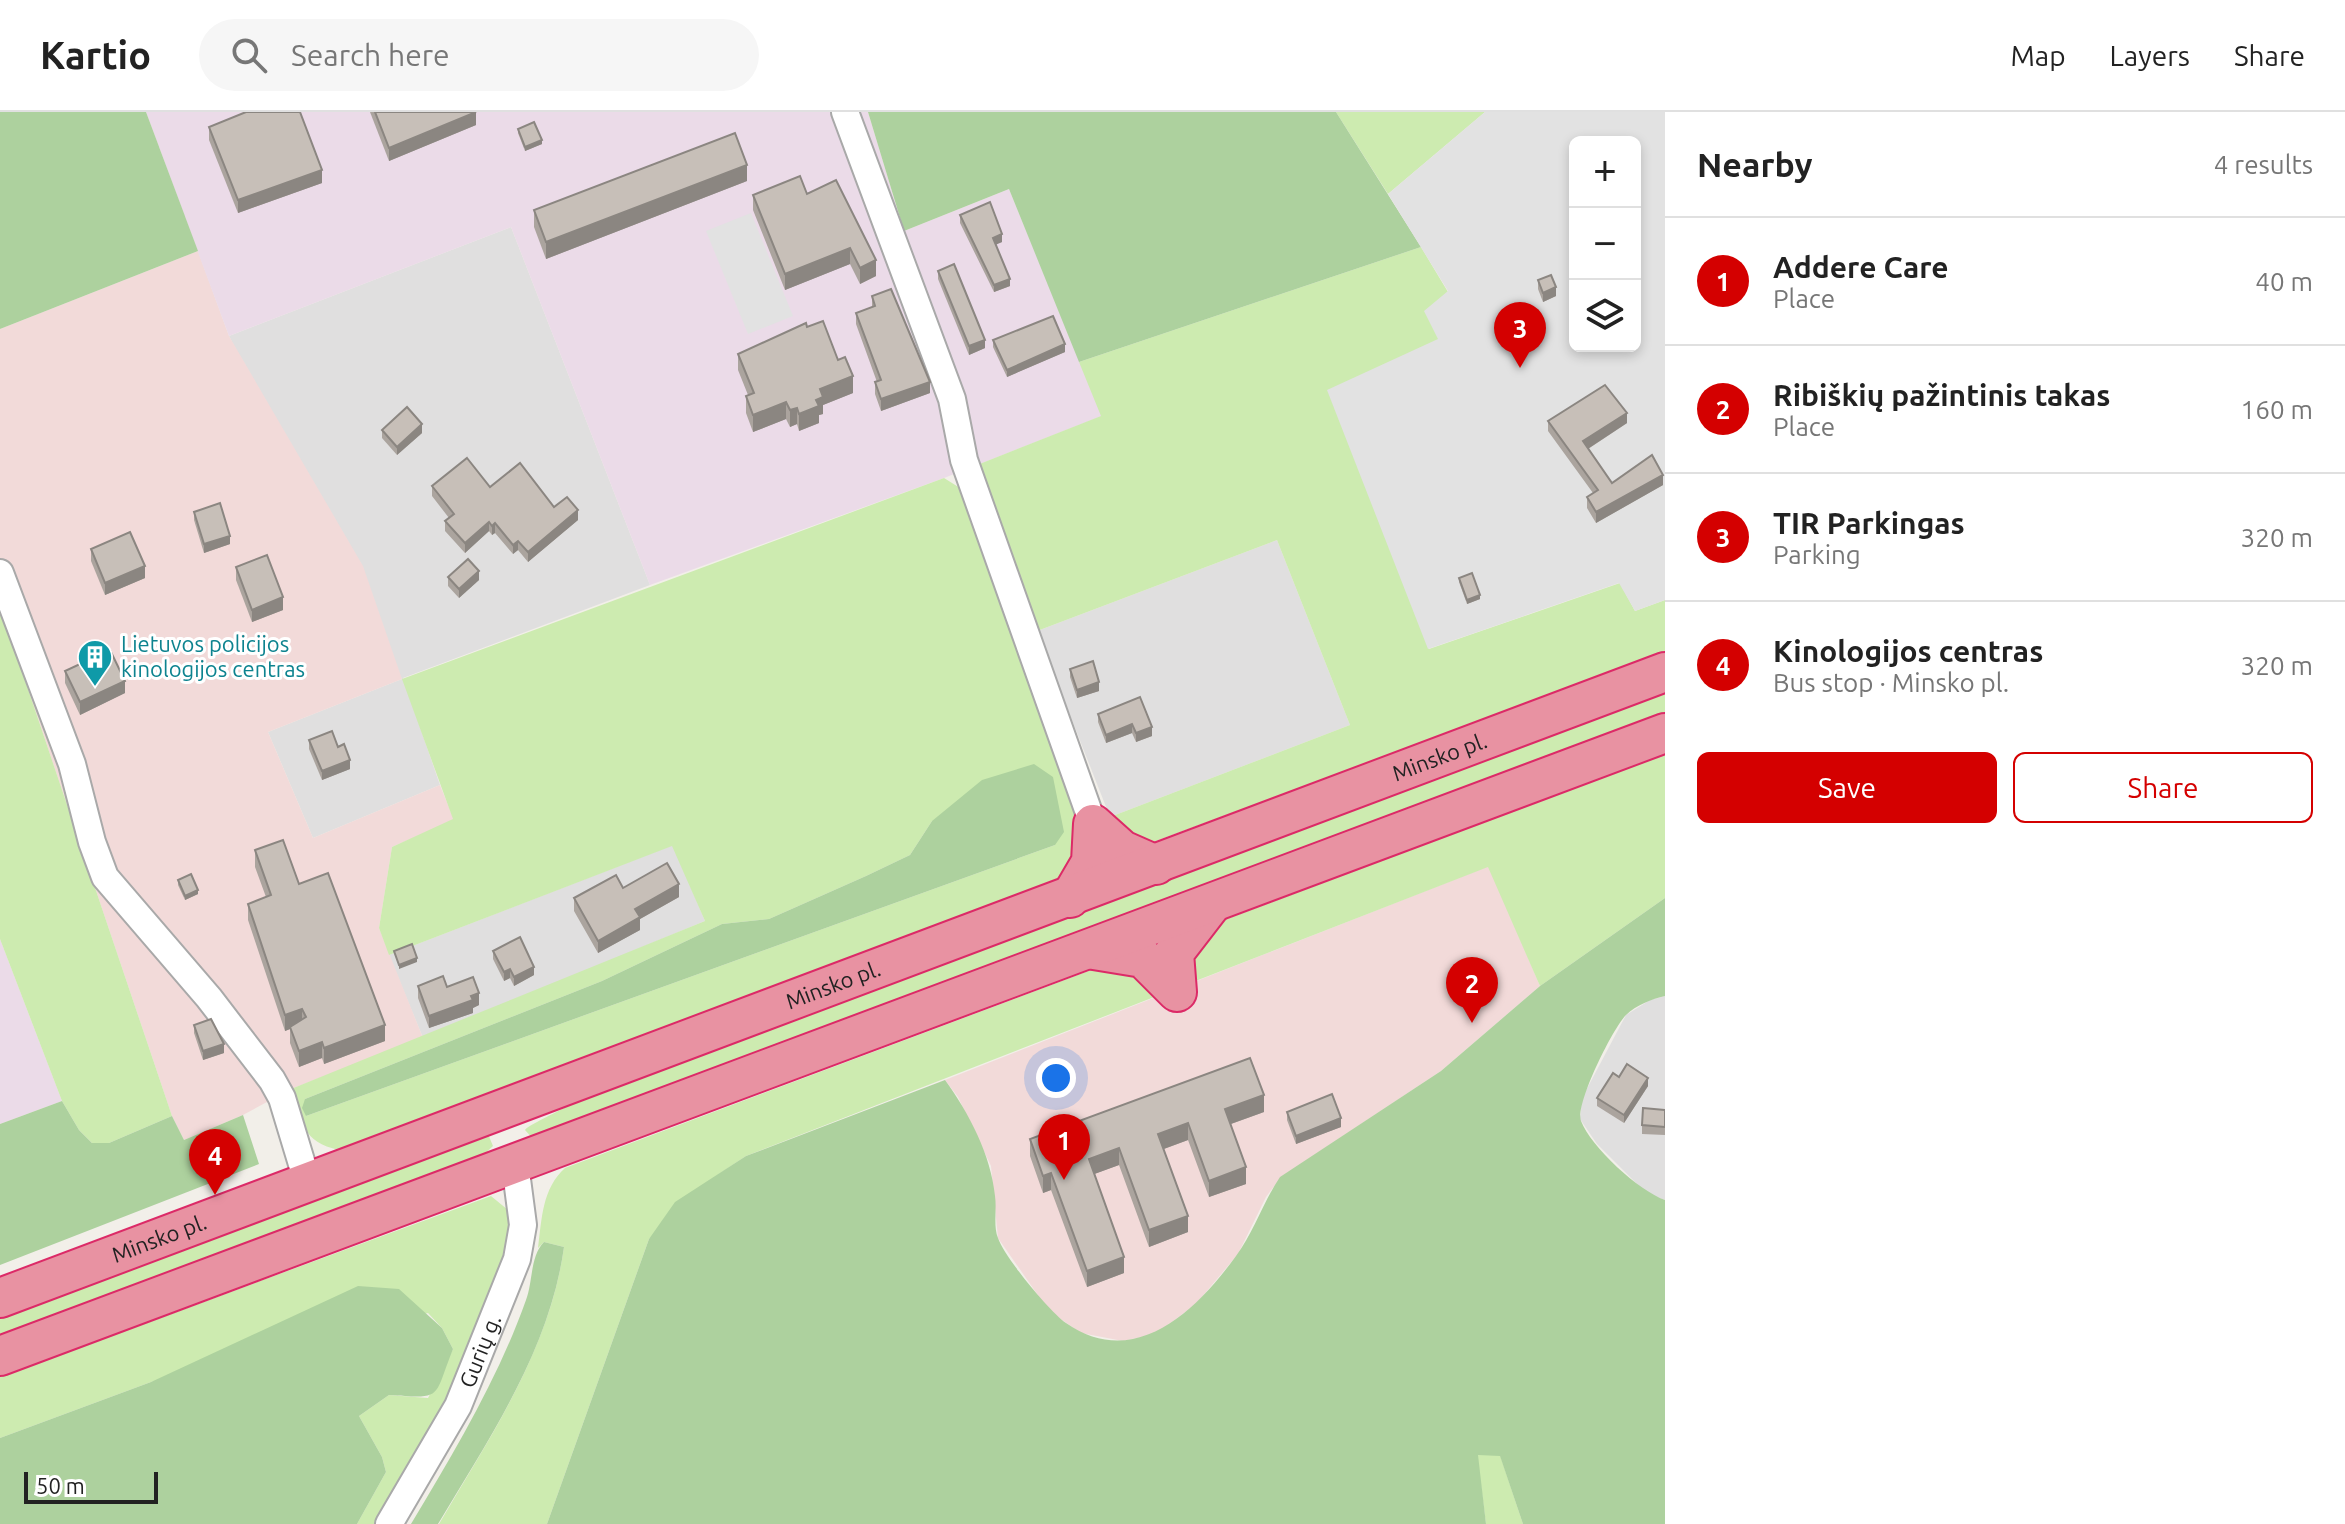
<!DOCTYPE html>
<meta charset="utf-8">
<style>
body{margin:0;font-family:Ubuntu,sans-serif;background:#f6f6f6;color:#222}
.controls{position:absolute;right:24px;top:24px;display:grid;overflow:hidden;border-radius:12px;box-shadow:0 4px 12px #0003}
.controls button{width:72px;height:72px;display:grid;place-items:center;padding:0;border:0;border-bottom:2px solid #e0e0e0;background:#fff;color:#222;font:40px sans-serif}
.scale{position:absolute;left:24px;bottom:20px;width:134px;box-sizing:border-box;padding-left:8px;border:4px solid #222;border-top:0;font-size:22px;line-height:28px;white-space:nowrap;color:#222;-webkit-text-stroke:6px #fff;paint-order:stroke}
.you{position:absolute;left:1056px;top:966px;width:28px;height:28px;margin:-20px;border:6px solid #fff;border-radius:50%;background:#1a73e8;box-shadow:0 0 0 12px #1a73e833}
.badge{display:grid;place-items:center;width:52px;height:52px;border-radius:50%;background:#d40000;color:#fff;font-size:26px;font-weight:700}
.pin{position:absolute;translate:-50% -66px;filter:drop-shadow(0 2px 4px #0008)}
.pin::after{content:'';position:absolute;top:42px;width:28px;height:24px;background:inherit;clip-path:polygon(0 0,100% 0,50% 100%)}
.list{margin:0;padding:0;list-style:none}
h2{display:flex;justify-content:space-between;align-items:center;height:104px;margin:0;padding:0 32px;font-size:34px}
h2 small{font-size:26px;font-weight:400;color:#767676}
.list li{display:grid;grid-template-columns:52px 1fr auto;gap:24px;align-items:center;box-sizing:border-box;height:128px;padding:0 32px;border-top:2px solid #e0e0e0}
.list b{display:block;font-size:30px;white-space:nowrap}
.list p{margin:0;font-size:26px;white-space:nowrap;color:#767676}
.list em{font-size:26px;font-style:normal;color:#767676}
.actions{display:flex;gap:16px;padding:24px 32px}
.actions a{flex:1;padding:18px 0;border:2px solid #d40000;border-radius:12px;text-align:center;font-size:28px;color:#d40000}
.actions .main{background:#d40000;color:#fff}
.icon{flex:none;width:44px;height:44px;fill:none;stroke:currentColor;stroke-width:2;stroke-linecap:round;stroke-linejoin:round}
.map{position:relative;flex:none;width:1665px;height:1412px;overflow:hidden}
header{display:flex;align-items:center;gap:48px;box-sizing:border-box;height:112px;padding:0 40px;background:#fff;border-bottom:2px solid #e0e0e0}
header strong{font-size:38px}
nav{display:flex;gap:44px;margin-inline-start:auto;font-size:28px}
.search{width:560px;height:72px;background:#f6f6f6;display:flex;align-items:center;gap:20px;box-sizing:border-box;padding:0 28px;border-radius:44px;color:#767676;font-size:30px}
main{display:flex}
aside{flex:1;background:#fff}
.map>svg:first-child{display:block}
.residential{fill:#e0dfdf}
.commercial{fill:#f2dad9}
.industrial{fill:#ebdbe8}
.grass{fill:#cdebb0;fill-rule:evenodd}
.forest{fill:#add19e}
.parking{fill:#e2e2e2;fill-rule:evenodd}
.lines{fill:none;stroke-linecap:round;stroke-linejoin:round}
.minor-casing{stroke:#a9a9a9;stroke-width:30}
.highway-casing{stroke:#dc2a67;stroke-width:42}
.minor{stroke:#fff;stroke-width:26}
.highway{stroke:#e892a2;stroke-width:38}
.wall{fill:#aba49e}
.shaded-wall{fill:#8b8681}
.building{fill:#c7bfb8;stroke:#8b8681;stroke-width:2}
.labels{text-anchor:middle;stroke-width:6;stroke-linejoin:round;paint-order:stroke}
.culture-label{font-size:22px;fill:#0d838f;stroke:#fff;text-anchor:start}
.street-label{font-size:22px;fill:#222;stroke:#fff}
</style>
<header>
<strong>Kartio</strong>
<div class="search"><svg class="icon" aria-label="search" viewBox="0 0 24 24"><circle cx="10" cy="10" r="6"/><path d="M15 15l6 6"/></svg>Search here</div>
<nav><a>Map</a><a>Layers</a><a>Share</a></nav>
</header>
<main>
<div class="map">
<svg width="1665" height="1412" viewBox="0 0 1665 1412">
<rect width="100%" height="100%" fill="#f2efe9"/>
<!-- residential -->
<g class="residential">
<polygon points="511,115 650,473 403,566 440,673 313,726 268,620 402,567 229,224"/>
<polygon points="1277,428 1350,613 1110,705 1037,519"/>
<polygon points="673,733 705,809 423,926 389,843"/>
<polygon points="1665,884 1665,1088 1647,1082 1597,1032 1580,1007 1582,986 1626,903 1650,888"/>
</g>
<!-- commercial -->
<g class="commercial">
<polygon points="198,139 229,224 363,454 402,567 268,620 313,726 440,673 454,708 392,735 379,816 423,926 291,977 243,1003 184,1028 172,1004 0,494 0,217"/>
<polygon points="1489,754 1540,874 1441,959 1281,1065 1266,1085 1238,1142 1196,1192 1156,1222 1123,1229 1081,1221 1049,1199 998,1126 991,1054 958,985 945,968"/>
</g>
<!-- industrial -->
<g class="industrial">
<polygon points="146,0 868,0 904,119 1009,77 1102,304 944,366 650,473 511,115 229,224"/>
<polygon points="0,827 62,989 0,1012"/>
</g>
<!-- grass -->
<g class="grass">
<polygon points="1336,0 1485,0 1388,82"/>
<polygon points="1421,135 1448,180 1438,227 1429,537 1620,471 1635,499 1665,488 1665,542 1142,734 1110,705 1350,613 1277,428 1037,519 977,353 1101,304 1079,250"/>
<path d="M944,366L960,376L1089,725L1069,762L628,932L339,1038C302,1030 302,1010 291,977L705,809L672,734L389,843L379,816L392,735L453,707L402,567ZM932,709L1055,733L306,1004L305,987L602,869L722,812L769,807L866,764L910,743Z"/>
<polygon points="0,494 172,1004 109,1031 92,1031 79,1018 62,989 0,827"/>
<path d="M1665,573V608L535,1029L525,1018C530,1010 636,963 655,954Z"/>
<path d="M1665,642V786L1540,874L1488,755L746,1044L719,1062L649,1127L547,1412H439C490,1325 550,1237 564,1135L544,1130L538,1136C542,1106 542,1077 565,1056Z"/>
<polygon points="488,1022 493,1034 481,1045 0,1232 0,1199"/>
<polygon points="491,1084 508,1098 509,1131 466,1245 435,1314 375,1412 357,1412 386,1360 382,1345 359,1304 389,1283 428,1286 453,1237 442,1216 428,1201 151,1270 0,1326 0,1265"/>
<polygon points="1477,1343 1500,1343 1523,1412 1486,1412"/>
</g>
<!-- forest -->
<g class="forest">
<polygon points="0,0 146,0 198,139 0,217"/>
<polygon points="868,0 1336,0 1421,135 1079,250 1009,77 904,119"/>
<polygon points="1034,652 1053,665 1064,720 1055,733 306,1004 302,996 305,987 602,869 722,812 769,807 866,764 910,743 932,709 982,668"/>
<path d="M1665,786V884C1652,887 1636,893 1626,903C1613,916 1575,992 1581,1009C1591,1035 1639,1079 1665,1088V1412H1523L1500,1344L1478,1343L1486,1412H547L649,1127L675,1090L746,1044L945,968C969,1001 991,1043 995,1084C997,1097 993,1114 998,1126C1005,1146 1049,1199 1066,1211C1135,1259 1196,1199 1236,1144C1254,1120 1263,1090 1280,1065L1441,959L1540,874Z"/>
<polygon points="62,989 79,1018 92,1031 109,1031 172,1004 184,1028 243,1003 259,1052 0,1153 0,1012"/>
<path d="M544,1130L564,1135C550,1237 490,1325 438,1412H411C454,1340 498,1267 526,1188C533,1170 530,1144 544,1130Z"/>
<path d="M358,1174L399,1177L442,1216L453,1237C433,1287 444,1287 389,1283L359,1304L382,1345L386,1360L357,1412H0V1326L151,1270Z"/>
</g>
<!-- parking -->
<g class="parking">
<path d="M1485,0H1665V488L1635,499L1619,471L1428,537L1327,278L1438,227L1424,199L1448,179L1388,82ZM1575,30H1635V234H1575Z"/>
<polygon points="751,101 793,204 748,222 706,119"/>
</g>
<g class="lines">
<!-- minor casing -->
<g class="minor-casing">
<g id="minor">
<polyline points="845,0 952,287 964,348 1093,712"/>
<polyline points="0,461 72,652 92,730 105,765 209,886 272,968 282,986 308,1072"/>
<path id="s1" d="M389,1412L458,1294L517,1147L523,1113L515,1052"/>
</g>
</g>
<!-- highway casing -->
<g class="highway-casing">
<g id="highway">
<polyline points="1070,786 1091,750 1093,712 1122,738 1156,753"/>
<polyline points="1094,838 1143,846 1177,880 1174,841 1211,793"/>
<path id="s2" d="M0,1186L1665,560"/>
<polyline points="0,1244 1665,621"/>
</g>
</g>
<!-- minor -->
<use href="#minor" class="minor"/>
<!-- highway -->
<use href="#highway" class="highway"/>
</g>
<!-- wall -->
<g class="wall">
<polygon points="370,0 476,0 476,13 389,49"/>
<polygon points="209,15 322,71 238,101 209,28"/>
<polygon points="518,17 542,32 525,39 518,21"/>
<polygon points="747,69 546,147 534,115 534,98"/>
<polygon points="807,82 876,164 860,172 850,152 785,178 753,98 753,83"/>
<polygon points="960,103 1002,130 995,132 1010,174 994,180 960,111"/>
<polygon points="938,159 985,236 969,243 938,167"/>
<polygon points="1538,168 1556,184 1543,190 1538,177"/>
<polygon points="872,184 930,281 881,299 875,282 875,270 877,270 856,212 856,201 872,195"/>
<polygon points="807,215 838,248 853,281 823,293 823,302 819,303 819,311 799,319 797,312 790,315 786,307 753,320 746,301 746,284 748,283 738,258 738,242"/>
<polygon points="993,228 1065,240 1007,265 993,235"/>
<polygon points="1548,309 1627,311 1588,337 1612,371 1663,373 1596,411 1587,396 1587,385 1593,381 1548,319"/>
<polygon points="382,318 422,321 397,343 382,326"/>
<polygon points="432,374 490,375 554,395 578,408 528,450 518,438 513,442 495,421 492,423 489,419 465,441 445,419 445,409 449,406 432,384"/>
<polygon points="194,400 230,432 204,441 194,408"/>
<polygon points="91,437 145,466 105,483 91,449"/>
<polygon points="236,455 283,498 252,510 236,468"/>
<polygon points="448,465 479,468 459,486 448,474"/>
<polygon points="1459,466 1480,487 1467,492 1459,470"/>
<polygon points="1070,557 1099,579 1077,586 1070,565"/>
<polygon points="65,559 125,581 80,603 65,571"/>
<polygon points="1140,585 1152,624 1136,630 1132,621 1106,631 1098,610 1098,602"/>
<polygon points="309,628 338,635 350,657 322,668 309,637"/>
<polygon points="255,738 299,772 385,929 324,952 322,946 299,955 290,931 290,917 285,919 248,808 248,792 266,785 255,755"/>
<polygon points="178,768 198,782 185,788 178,773"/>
<polygon points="623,776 679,785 640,807 640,818 598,841 574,799 574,786"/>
<polygon points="493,839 534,863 514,874 510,866 504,869 493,847"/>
<polygon points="418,874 447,875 479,893 473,896 473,901 429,916 418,886"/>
<polygon points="194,913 224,941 203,948 194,921"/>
<polygon points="1619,965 1648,974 1624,1011 1597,994 1597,986"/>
<polygon points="1665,998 1665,1023 1642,1022 1642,1013"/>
<polygon points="1264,1000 1231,1012 1246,1072 1209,1085 1188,1028 1164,1037 1188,1120 1149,1135 1119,1053 1094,1062 1124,1161 1087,1175 1051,1078 1043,1081 1030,1044 1030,1027"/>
<polygon points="1287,1000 1341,1015 1296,1032 1287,1008"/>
</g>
<!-- shaded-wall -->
<g class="shaded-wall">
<polygon points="476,0 476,13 389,49 389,36"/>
<polygon points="542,28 542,32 525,39 525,35"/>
<polygon points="747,53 747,69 546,147 546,130"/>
<polygon points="322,58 322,71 238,101 238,88"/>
<polygon points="1002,122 1002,130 993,134 993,126"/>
<polygon points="850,136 850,152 785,178 785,162"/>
<polygon points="876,148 876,164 860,172 860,156"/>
<polygon points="1010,167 1010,174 994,180 994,173"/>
<polygon points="1556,175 1556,184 1543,190 1543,181"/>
<polygon points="985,228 985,236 969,243 969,234"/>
<polygon points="1065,232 1065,240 1007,265 1007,258"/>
<polygon points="853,264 853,281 823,293 823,302 819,303 819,311 799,319 799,302 816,288 820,277"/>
<polygon points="930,270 930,281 881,299 881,287"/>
<polygon points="786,290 786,307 753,320 753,303"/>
<polygon points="797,296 797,312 790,315 790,298"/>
<polygon points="1627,301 1627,311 1583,340 1583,329"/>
<polygon points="422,312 422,321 397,343 397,335"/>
<polygon points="1663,363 1663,373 1596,411 1596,400"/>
<polygon points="578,398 578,408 528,450 528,440"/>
<polygon points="489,410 489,419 465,441 465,431"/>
<polygon points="495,411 495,421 492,423 492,414"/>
<polygon points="230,424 230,432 204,441 204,432"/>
<polygon points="518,429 518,438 513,442 513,433"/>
<polygon points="145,454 145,466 105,483 105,471"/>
<polygon points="479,459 479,468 459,486 459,477"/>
<polygon points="1480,483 1480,487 1467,492 1467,488"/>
<polygon points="283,485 283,498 252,510 252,498"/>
<polygon points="125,569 125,581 80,603 80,590"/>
<polygon points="1099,570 1099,579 1077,586 1077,578"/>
<polygon points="1132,612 1132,621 1106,631 1106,623"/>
<polygon points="1152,615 1152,624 1136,630 1136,621"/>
<polygon points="350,648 350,657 322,668 322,659"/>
<polygon points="679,772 679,785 640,807 640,818 598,841 598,829 635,797"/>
<polygon points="198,778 198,782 185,788 185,784"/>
<polygon points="417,846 417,850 399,857 399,853"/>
<polygon points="534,855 534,863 514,874 514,865"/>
<polygon points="510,857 510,866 504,869 504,860"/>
<polygon points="479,881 479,893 473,896 473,901 429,916 429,904"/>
<polygon points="302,897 302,913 290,915 290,917 285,919 285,903"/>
<polygon points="385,913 385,929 324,952 324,936"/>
<polygon points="322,930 322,946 299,955 299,939"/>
<polygon points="224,932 224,941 203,948 203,939"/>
<polygon points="1648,966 1648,974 1624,1011 1624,1003"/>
<polygon points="1264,983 1264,1000 1225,1014 1225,997"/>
<polygon points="1341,1006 1341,1015 1296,1032 1296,1024"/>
<polygon points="1188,1011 1188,1028 1158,1039 1158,1022"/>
<polygon points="1119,1036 1119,1053 1089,1064 1089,1047"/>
<polygon points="1246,1055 1246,1072 1209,1085 1209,1069"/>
<polygon points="1051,1061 1051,1078 1043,1081 1043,1064"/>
<polygon points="1188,1104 1188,1120 1149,1135 1149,1118"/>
<polygon points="1124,1145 1124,1161 1087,1175 1087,1159"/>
</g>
<!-- building -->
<g class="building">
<polygon points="246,0 300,0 322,58 238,88 209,15"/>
<polygon points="375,0 476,0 389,36"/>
<polygon points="534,10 542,28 525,35 518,17"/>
<polygon points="735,21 747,53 546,130 534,98"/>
<polygon points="800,64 807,82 836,68 876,148 860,156 850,136 785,162 753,83"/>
<polygon points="990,90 1002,122 993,126 1010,167 994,173 960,103"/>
<polygon points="954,152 985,228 969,234 938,159"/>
<polygon points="1551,163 1556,175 1543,181 1538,168"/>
<polygon points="891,177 930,270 881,287 875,270 881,268 856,201 875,194 872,184"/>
<polygon points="1053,204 1065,232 1007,258 993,228"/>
<polygon points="823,209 838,248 845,245 853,264 820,277 823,285 816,288 819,294 799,302 797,296 790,298 786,290 753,303 746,284 754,281 738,242 806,211 807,215"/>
<polygon points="1605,273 1627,301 1583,329 1612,371 1652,343 1663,363 1596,400 1587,385 1598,378 1548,309"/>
<polygon points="407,295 422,312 397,335 382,318"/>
<polygon points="467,346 490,375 520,351 554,395 567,385 578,398 528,440 518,429 513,433 495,411 492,414 489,410 465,431 445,409 454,402 432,374"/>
<polygon points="220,391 230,424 204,432 194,400"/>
<polygon points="130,420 145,454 105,471 91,437"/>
<polygon points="267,443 283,485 252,498 236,455"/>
<polygon points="468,447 479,459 459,477 448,465"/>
<polygon points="1472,461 1480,483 1467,488 1459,466"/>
<polygon points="110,538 125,569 80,590 65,559"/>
<polygon points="1093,549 1099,570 1077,578 1070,557"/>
<polygon points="1140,585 1152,615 1136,621 1132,612 1106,623 1098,602"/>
<polygon points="332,619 338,635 344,632 350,648 322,659 309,628"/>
<polygon points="283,728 299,772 328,761 385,913 324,936 322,930 299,939 290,915 306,905 302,897 285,903 248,792 271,783 255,738"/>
<polygon points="667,751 679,772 635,797 640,805 598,829 574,786 616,763 623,776"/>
<polygon points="191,762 198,778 185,784 178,768"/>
<polygon points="520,825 534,855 514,865 510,857 504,860 493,839"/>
<polygon points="412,832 417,846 399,853 394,839"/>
<polygon points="443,864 447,875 473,865 479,881 471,884 473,888 429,904 418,874"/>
<polygon points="211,907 224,932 203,939 194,913"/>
<polygon points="1250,946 1264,983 1225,997 1246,1055 1209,1069 1188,1011 1158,1022 1188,1104 1149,1118 1119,1036 1089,1047 1124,1145 1087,1159 1051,1061 1043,1064 1030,1027"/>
<polygon points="1627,952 1648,966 1624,1003 1597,986 1613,961 1619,965"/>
<polygon points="1332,982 1341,1006 1296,1024 1287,1000"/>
<polygon points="1643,996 1665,998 1665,1015 1642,1013"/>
</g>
<!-- icons -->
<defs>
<g id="building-pin" transform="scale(1.8)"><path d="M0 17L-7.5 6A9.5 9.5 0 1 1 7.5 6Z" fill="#0f9aa8" stroke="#fff"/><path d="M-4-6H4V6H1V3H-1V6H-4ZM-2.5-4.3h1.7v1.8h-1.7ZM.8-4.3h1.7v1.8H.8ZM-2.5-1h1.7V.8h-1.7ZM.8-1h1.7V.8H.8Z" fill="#fff"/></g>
</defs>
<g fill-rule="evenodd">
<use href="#building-pin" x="95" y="545"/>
</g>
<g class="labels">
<!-- culture labels -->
<g class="culture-label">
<text x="121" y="540">Lietuvos policijos<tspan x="121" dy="25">kinologijos centras</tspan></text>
</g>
<!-- street labels -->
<g class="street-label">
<text dy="8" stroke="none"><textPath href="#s2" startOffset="1538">Minsko pl.</textPath></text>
<text dy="8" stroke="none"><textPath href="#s2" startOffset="890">Minsko pl.</textPath></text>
<text dy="8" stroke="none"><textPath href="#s2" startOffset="170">Minsko pl.</textPath></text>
<text dy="8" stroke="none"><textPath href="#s1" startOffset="196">Gurių g.</textPath></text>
</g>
</g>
</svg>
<div class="controls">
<button>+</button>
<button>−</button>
<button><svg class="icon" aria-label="layers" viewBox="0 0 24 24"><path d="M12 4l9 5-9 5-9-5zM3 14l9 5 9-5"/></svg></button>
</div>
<div class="scale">50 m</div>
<div class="you"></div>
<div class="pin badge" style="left:1064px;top:1068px">1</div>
<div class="pin badge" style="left:1472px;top:911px">2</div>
<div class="pin badge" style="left:1520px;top:256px">3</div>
<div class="pin badge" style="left:215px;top:1083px">4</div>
</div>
<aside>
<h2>Nearby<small>4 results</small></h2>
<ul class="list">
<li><span class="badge">1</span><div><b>Addere Care</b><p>Place</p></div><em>40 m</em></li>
<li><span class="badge">2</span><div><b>Ribiškių pažintinis takas</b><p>Place</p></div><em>160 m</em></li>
<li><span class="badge">3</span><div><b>TIR Parkingas</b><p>Parking</p></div><em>320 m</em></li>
<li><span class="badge">4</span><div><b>Kinologijos centras</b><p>Bus stop · Minsko pl.</p></div><em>320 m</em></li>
</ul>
<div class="actions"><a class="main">Save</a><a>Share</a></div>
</aside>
</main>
